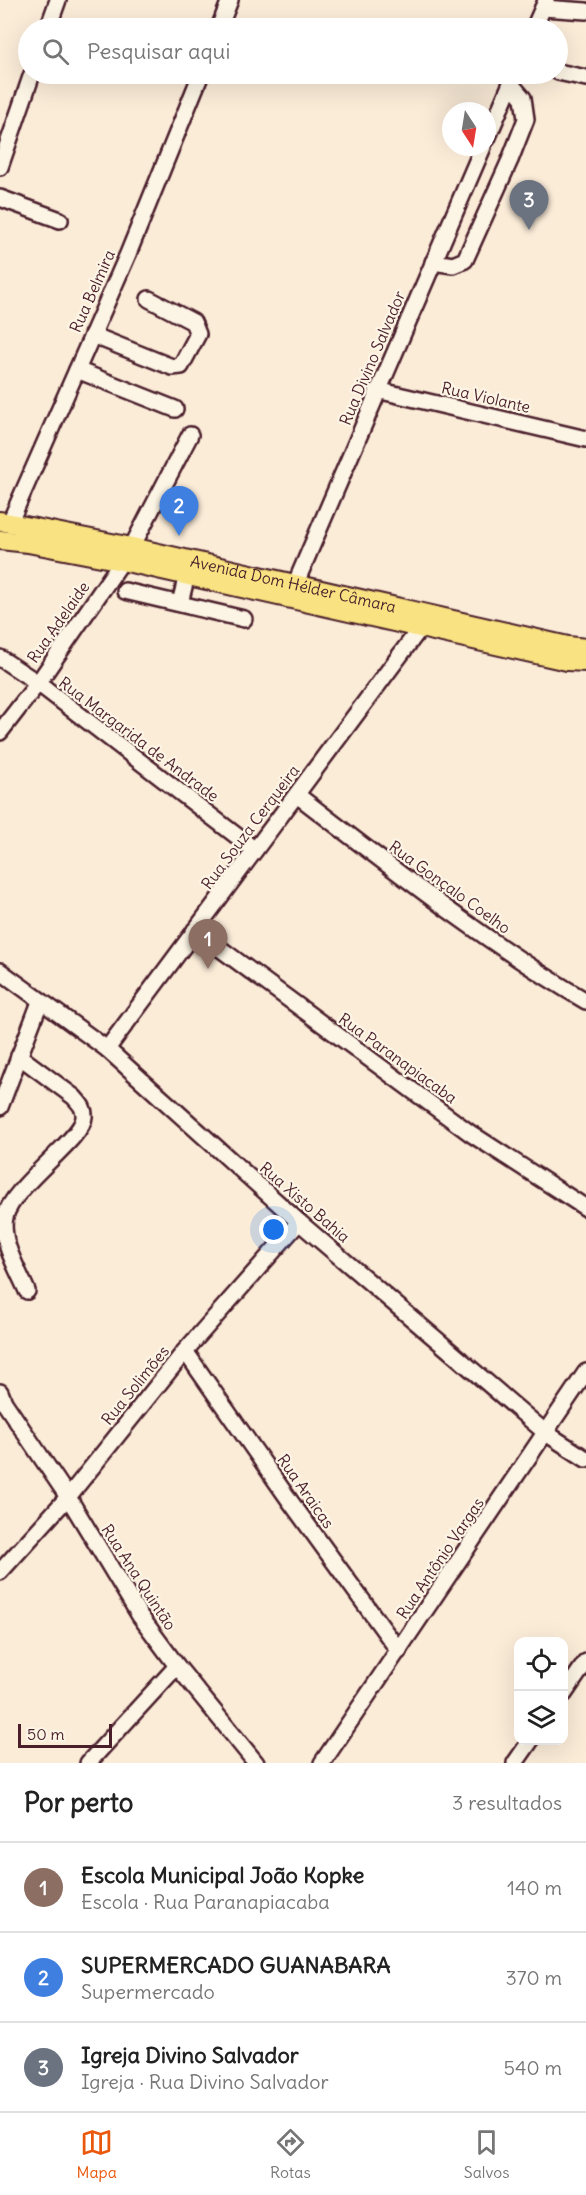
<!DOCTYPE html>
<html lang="pt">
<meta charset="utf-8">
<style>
body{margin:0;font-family:Delius,sans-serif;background:#f2f2f2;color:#222}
.controls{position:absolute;right:18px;bottom:18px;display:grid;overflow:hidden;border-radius:12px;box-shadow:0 6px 24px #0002}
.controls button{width:54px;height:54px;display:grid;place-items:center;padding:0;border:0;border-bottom:2px solid #e0e0e0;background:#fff;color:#222;font:30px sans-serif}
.compass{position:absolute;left:442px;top:102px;width:54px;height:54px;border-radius:50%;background:#fff;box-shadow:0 6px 24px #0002;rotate:168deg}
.scale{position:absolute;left:18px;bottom:15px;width:94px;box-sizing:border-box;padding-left:6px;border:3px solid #4a1f2b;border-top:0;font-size:16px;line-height:21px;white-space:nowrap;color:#4a1f2b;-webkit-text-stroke:4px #fcf5e5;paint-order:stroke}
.you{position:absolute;left:274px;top:1230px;width:21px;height:21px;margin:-15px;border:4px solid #fff;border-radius:50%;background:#1a73e8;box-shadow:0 0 0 9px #1a73e833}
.badge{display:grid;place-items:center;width:39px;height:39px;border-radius:50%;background:#ea580c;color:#fff;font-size:20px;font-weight:700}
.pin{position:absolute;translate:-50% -50px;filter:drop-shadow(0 2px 3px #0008)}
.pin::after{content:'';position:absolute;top:32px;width:21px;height:18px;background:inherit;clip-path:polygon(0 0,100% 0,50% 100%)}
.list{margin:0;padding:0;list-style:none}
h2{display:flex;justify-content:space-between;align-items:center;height:78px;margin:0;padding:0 24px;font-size:26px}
h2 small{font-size:20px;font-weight:400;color:#767676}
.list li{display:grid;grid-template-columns:39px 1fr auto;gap:18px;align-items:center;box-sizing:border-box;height:90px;padding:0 24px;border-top:2px solid #e0e0e0}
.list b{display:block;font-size:22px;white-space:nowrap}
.list p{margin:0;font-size:20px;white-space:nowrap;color:#767676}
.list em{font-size:20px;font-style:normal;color:#767676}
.icon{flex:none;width:33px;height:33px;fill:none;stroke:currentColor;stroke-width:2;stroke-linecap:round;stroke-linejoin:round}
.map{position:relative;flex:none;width:586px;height:1763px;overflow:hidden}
.search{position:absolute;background:#fff;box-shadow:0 6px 24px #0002;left:18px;right:18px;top:18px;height:66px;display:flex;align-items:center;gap:15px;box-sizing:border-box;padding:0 21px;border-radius:33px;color:#767676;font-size:22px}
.sheet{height:348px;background:#fff}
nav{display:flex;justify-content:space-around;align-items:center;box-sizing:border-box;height:84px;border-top:2px solid #e0e0e0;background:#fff;font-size:16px;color:#767676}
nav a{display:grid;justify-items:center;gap:3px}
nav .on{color:#ea580c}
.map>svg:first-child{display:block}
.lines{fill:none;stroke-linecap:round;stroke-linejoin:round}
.minor-casing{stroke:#4a1f2b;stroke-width:20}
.major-casing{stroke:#4a1f2b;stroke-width:22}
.minor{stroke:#fcf5e5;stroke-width:15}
.major{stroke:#f8e281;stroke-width:18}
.labels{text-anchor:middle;stroke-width:4.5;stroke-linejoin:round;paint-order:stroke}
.street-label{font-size:16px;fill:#4a1f2b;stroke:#fcf5e5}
</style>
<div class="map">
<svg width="586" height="1763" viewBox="0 0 586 1763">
<rect width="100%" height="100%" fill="#fbecd8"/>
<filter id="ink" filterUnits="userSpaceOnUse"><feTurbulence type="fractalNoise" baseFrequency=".0167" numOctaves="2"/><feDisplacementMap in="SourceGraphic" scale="12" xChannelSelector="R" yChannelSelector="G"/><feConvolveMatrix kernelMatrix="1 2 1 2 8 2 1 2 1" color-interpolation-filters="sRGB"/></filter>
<g filter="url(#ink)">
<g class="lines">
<!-- minor casing -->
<g class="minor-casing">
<g id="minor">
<polyline points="543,8 586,11"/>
<polyline points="48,28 58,0"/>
<polyline points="219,28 230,0"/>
<polyline points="534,28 546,1"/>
<polyline points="558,72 586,78"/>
<polyline points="487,139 515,74"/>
<polyline points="0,167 32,74"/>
<polyline points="0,198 60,220"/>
<polyline points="433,262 453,265 465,260 510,160 526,119 523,98 511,84"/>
<polyline points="92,335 172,367 181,366 198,334 193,322 149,299"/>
<polyline points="77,370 175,409"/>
<polyline points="377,390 586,439"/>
<polyline points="10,522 128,254 201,74"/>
<polyline points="132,547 190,435"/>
<polyline points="295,585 483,147"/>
<polyline points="125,591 244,619"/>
<polyline points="180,603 187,575"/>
<polyline points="0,658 38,683 255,850"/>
<polyline points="0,732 38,683 122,561"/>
<path d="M297,795C391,867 483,941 586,1001"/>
<polyline points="195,930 470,1133 586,1208"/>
<polyline points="0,971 107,1049 299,1222 546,1433 586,1459"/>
<polyline points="107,1049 421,627"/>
<path d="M19,1056L74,1097C79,1103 85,1108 84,1117C83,1139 12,1186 5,1217C0,1241 18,1270 27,1291"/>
<polyline points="0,1107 40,1002"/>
<polyline points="185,1351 290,1501 399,1651"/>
<polyline points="0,1392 4,1402 68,1497 140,1616 177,1666 256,1763"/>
<polyline points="0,1572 68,1497 185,1351 299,1222"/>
<polyline points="564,1694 586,1662"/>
<polyline points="88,1763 177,1666"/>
<polyline points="322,1763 586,1372"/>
<polyline points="515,1763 531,1740"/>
</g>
</g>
<!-- major casing -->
<g class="major-casing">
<g id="major">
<path id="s1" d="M0,521L132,547L568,646L586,648"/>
<polyline points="0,540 28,543 122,561 567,661 586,662"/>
</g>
</g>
<!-- minor -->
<use href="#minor" class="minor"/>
<!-- major -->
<use href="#major" class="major"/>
</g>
</g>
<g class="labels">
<!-- street labels -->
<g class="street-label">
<text transform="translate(92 291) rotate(-66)" y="6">Rua Belmira</text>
<text transform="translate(372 358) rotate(-67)" y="6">Rua Divino Salvador</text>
<text transform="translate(486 397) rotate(13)" y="6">Rua Violante</text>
<text dy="6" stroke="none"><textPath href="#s1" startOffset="300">Avenida Dom Hélder Câmara</textPath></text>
<text transform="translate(58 622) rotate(-55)" y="6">Rua Adelaide</text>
<text transform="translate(139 739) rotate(37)" y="6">Rua Margarida de Andrade</text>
<text transform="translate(250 827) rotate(-53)" y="6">Rua Souza Cerqueira</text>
<text transform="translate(450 887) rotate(36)" y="6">Rua Gonçalo Coelho</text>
<text transform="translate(398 1058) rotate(36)" y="6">Rua Paranapiacaba</text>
<text transform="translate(305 1202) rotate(41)" y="6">Rua Xisto Bahia</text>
<text transform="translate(135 1385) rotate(-51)" y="6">Rua Solimões</text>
<text transform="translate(306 1491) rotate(55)" y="6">Rua Araicas</text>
<text transform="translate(440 1558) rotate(-56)" y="6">Rua Antônio Vargas</text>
<text transform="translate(139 1577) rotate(57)" y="6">Rua Ana Quintão</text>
</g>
</g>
</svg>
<div class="controls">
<button><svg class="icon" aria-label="locate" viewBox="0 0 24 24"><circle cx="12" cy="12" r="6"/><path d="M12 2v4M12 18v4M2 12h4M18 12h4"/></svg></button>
<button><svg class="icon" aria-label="layers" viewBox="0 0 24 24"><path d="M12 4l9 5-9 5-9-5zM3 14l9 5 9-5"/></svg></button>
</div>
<svg class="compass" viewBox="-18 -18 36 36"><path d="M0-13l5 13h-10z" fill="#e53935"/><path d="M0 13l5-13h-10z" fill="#767676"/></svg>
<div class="scale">50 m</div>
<div class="you"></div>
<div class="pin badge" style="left:208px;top:969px;background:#8d6e63">1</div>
<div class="pin badge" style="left:179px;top:536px;background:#3f7fe0">2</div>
<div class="pin badge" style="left:529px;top:230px;background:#6b7280">3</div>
<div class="search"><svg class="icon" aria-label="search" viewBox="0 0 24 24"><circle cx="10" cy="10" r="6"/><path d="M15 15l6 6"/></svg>Pesquisar aqui</div>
</div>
<section class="sheet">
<h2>Por perto<small>3 resultados</small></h2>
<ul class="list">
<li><span class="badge" style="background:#8d6e63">1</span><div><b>Escola Municipal João Kopke</b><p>Escola · Rua Paranapiacaba</p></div><em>140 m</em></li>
<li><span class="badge" style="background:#3f7fe0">2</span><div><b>SUPERMERCADO GUANABARA</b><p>Supermercado</p></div><em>370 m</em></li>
<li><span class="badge" style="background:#6b7280">3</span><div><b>Igreja Divino Salvador</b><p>Igreja · Rua Divino Salvador</p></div><em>540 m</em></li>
</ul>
</section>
<nav>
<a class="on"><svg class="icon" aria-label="map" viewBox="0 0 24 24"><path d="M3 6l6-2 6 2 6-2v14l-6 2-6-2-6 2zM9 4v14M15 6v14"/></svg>Mapa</a>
<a><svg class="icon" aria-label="directions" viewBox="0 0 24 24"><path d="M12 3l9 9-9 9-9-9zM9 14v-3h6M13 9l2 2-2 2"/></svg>Rotas</a>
<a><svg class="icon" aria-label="saved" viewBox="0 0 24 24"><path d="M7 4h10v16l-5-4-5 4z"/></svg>Salvos</a>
</nav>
